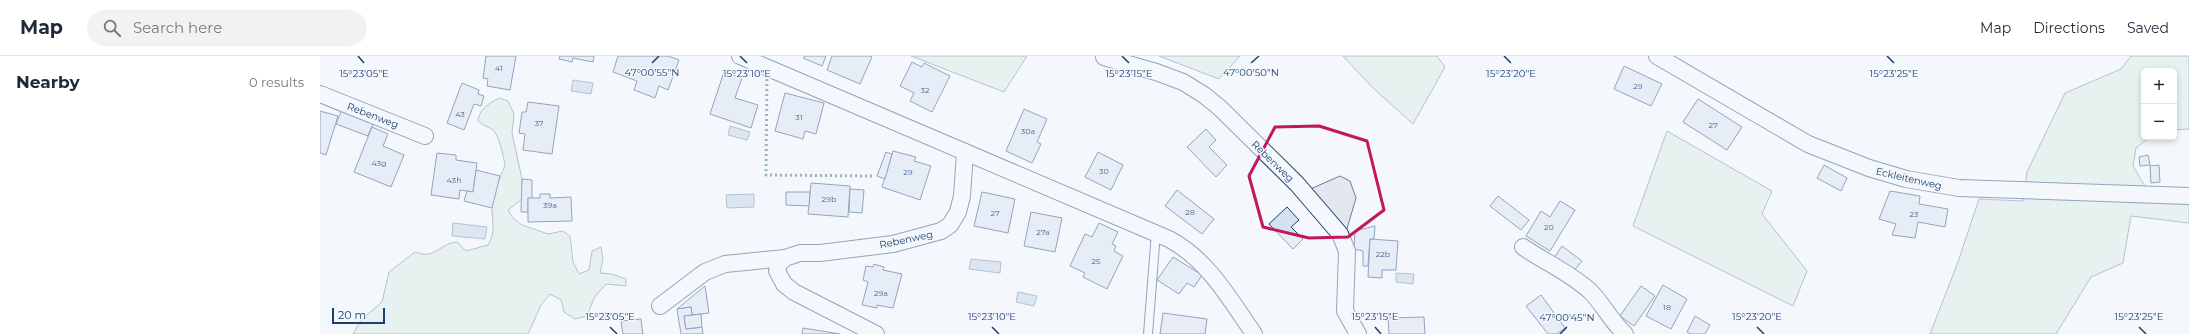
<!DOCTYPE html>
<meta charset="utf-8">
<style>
body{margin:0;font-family:Montserrat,sans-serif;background:#f2f2f3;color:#1f2937}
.controls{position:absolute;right:12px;top:12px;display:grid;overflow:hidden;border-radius:6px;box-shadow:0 2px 6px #0003}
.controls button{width:36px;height:36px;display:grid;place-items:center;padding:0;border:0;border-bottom:1px solid #e0e1e3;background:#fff;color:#1f2937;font:20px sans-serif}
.scale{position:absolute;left:12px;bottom:10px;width:53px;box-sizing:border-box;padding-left:4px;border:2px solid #1d3f73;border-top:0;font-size:11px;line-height:14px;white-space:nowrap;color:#1d3f73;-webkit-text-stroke:3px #f4f7fb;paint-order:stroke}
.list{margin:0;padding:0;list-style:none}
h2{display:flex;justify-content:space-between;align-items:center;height:52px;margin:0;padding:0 16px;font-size:17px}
h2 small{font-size:13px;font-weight:400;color:#747a83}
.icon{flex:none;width:22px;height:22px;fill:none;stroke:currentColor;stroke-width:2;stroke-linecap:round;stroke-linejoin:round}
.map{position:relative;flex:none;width:1869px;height:278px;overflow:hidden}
header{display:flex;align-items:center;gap:24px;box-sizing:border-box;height:56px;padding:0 20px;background:#fff;border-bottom:1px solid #e0e1e3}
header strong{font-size:19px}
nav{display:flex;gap:22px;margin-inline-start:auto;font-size:14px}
.search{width:280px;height:36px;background:#f2f2f3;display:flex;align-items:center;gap:10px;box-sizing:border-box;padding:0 14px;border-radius:22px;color:#747a83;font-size:15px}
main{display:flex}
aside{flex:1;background:#fff}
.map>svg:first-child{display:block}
.green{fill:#d7e8df;stroke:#687fa3}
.parking{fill:#e3e8f0;stroke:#687fa3}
.water{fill:#bed0e5;stroke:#687fa3}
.building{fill:#d5e0f0;stroke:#1d3f73}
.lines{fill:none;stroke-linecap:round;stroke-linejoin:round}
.service-casing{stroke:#1d3f73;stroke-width:10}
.minor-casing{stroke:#1d3f73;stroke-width:18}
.service{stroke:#f4f7fb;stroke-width:8}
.minor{stroke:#f4f7fb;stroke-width:16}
.hedge{stroke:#2c6c60;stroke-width:3;stroke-dasharray:2 3;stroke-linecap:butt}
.marked{fill:none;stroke:#c2185b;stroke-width:3;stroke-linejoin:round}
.ticks{fill:none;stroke:#1d3f73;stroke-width:1.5}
.labels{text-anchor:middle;stroke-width:3;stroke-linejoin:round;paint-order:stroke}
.number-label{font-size:8px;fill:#4b6792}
.street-label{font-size:10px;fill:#1d3f73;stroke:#f4f7fb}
.ticks-label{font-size:10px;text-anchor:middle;fill:#1d3f73;stroke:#f4f7fb;stroke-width:3;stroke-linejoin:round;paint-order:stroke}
</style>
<header>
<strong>Map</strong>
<div class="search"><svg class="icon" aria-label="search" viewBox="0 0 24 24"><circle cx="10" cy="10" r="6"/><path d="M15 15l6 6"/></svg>Search here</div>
<nav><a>Map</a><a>Directions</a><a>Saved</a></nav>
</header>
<main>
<aside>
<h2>Nearby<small>0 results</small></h2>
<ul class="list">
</ul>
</aside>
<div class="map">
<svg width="1869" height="278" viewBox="0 0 1869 278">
<rect width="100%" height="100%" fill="#f4f7fb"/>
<!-- green -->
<g class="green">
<polygon points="591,0 707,0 684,36"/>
<polygon points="839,0 920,0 899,23"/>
<polygon points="1023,0 1117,0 1125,11 1093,68 1053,32"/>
<polygon points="1811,0 1869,0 1869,73 1854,74 1854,15 1824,15 1824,81 1830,81 1816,92 1813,110 1826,132 1869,135 1869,167 1811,160 1803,207 1771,221 1736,278 1610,278 1638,206 1659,143 1703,145 1707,116 1745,37 1801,13"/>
<path d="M179,42L188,45L194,58L192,77L202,123V143L188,154L193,162L202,169L228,178L243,175L250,180L253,206L259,218L269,214L272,195L281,191L283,203L280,217L292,218L306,223V230L286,228L274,242L267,260L255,263L244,256L241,244L230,238L221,249L208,278H33L41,264L62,246L69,216L95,196C116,204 118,188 137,186L146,195L168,189C176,176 172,166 172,152C172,141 180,120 185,110C184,102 179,79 173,74C167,69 164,72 158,64C160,52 170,47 179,42Z"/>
<polygon points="1347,75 1452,135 1442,158 1487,215 1473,250 1313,170"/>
</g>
<!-- parking -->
<polygon class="parking" points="1020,120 1030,125 1036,142 1026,176 988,134"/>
<!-- water -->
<g class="water">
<polygon points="253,24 273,27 271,38 251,35"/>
<polygon points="410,70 430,76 427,84 408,79"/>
<polygon points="434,138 434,151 407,152 406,139"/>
<polygon points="133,167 167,171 165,183 132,180"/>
<polygon points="651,203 681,206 680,217 649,213"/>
<polygon points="1076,217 1094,218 1093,228 1076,226"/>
<polygon points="698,236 717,240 714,250 696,246"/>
</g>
<!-- building -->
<g class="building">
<polygon points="166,0 196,0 190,34 167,30 168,23 163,22"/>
<polygon points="240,0 274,0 273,6 253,2 252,6 239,3"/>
<polygon points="298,0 348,0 359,4 348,34 339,30 335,42 314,34 317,25 293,16"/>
<polygon points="485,0 506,0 502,10 483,2"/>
<polygon points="512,0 550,0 552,1 540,28 507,14"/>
<polygon points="592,6 602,11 604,7 630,20 612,56 590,45 594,37 580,30"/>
<polygon points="1304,10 1342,28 1331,50 1294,33"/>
<polygon points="404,16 422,22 415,42 438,49 431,72 390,58"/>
<polygon points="142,27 159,34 158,38 164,40 161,50 154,48 144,74 127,67"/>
<polygon points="465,37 504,47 496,78 485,75 483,83 455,75"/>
<polygon points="1378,43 1422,71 1407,94 1363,66"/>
<polygon points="208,46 239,50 232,98 203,94 205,78 199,77 202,56 206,56"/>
<polygon points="22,53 54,65 48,80 16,68"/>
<polygon points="704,53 727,63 717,86 721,88 712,107 686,95"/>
<polygon points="0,55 18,60 6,99 0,97"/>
<polygon points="52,71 68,78 63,90 84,99 71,131 34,116"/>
<polygon points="886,73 896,84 889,91 907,109 896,121 867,91"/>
<polygon points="573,95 596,101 594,105 611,110 600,144 562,131"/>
<polygon points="566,96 572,98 565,123 557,120"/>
<polygon points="778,96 803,109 791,134 765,121"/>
<polygon points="117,97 136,99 136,104 157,107 153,136 140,134 139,143 111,139"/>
<polygon points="1828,99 1830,109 1820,110 1819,101"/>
<polygon points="1504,109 1527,122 1521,135 1497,122"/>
<polygon points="1839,109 1840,126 1831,127 1830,110"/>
<polygon points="156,114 180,120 172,152 144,145 147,135 153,136"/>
<polygon points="202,123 212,124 212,143 208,142 208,156 201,156"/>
<polygon points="491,127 530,130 528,161 488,158"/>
<polygon points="530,133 544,134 542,157 529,156"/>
<polygon points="857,134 894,163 882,178 845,150"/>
<polygon points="1570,135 1600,140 1599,148 1628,153 1625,171 1598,166 1595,182 1572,179 1576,168 1559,163"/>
<polygon points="466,136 490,136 489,150 466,149"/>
<polygon points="662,136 695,143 688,177 654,170"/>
<polygon points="220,138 230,138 230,142 251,141 252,165 208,166 208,142 220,142"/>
<polygon points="1178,140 1209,164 1201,174 1170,150"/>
<polygon points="1240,145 1255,154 1230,195 1206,180 1221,155 1230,161"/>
<polygon points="967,151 979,164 971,171 983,183 973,193 949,168"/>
<polygon points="711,156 742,162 735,196 704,190"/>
<polygon points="779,167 798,176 792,188 796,190 794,195 803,200 787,233 763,221 765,217 750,210 765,178 772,181"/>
<polygon points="1055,170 1054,183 1050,183 1048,210 1043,210 1043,195 1034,193 1035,175"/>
<polygon points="1050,183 1078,185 1076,214 1062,214 1062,222 1048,221"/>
<polygon points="1242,190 1262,205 1253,216 1234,202"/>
<polygon points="853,201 882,219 874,231 867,227 859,238 837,224"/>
<polygon points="554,208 564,211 563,214 582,218 573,252 557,249 557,252 542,249 548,226 543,224 546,210 553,211"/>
<polygon points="1343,229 1367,243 1351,273 1326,260"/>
<polygon points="385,230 389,257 372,259 371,251 357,253"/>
<polygon points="1321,230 1335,240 1314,270 1300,260"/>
<polygon points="1221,239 1245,272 1237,278 1228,278 1206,250"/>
<polygon points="371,251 372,259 364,260 366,273 382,271 383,278 361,278 357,253"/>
<polygon points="843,257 887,263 885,278 840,278"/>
<polygon points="381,258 382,271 366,273 364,260"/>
<polygon points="1375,260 1390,269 1385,278 1371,278 1367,276"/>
<polygon points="1104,261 1105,278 1069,278 1068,262"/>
<polygon points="321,263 323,278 303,278 301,265"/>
<polygon points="483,272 520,278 482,278"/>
</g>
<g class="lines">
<!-- service casing -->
<g class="service-casing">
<polyline id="service" points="828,278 836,176"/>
</g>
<!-- minor casing -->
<g class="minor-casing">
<g id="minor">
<path d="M420,0L849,183C888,204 909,242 934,278"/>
<polyline points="1337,0 1488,88 1549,112 1586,123 1639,132 1869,140"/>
<polyline points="784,1 836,16 863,26 884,39 900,52 977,128 1020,178 1027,195 1025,255 1038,278"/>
<polyline points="0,38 105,80"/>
<path d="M1203,191C1225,206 1250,217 1270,235C1283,248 1291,265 1305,278"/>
<polyline points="465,202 459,208 457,215 464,228 474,236 556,278"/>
<polyline points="340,250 385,216 405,208 465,202 480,197 500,197 573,188 621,175 630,169 638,156 642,140 645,96"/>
</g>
</g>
<!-- service -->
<use href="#service" class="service"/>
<!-- minor -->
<use href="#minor" class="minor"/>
<!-- hedge -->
<polyline class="hedge" points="447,18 446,119 552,120"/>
</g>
<!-- marked area -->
<path d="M0 0H1869V278H0ZM999,70L1047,85L1064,154L1028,181L989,182L943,171L929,120L955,71Z" fill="#f4f7fb" fill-opacity=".55" fill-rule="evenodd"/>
<path class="marked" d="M999,70L1047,85L1064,154L1028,181L989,182L943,171L929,120L955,71Z"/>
<!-- ticks -->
<path class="ticks" d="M38,0L44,7M420,0L427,7M802,0L809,7M1184,0L1191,7M1567,0L1574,7M332,7L339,0M931,7L939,0M290,271L297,278M672,271L679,278M1055,271L1061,278M1437,271L1444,278M1819,271L1826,278M1240,278L1247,271"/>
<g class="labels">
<!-- number labels -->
<g class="number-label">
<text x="179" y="15">41</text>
<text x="1318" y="33">29</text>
<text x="605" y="37">32</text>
<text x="140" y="61">43</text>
<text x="479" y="64">31</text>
<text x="219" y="70">37</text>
<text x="1393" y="72">27</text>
<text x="708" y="78">30a</text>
<text x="59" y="110">43g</text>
<text x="784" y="118">30</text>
<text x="588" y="119">29</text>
<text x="134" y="127">43h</text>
<text x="509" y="146">29b</text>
<text x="230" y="152">39a</text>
<text x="870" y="159">28</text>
<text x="675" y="160">27</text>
<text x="1594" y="161">23</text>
<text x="1229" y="174">20</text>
<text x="723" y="179">27a</text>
<text x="1063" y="201">22b</text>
<text x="776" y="208">25</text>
<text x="561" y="240">29a</text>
<text x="1347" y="254">18</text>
</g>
<!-- street labels -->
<g class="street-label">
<text transform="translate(53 59) rotate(21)" y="4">Rebenweg</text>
<text transform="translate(953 105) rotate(44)" y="4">Rebenweg</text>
<text transform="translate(1589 122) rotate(13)" y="4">Eckleitenweg</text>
<text transform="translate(586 183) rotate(-12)" y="4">Rebenweg</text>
</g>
</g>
<g class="ticks-label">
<text x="931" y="20">47°00'50"N</text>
<text x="332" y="20">47°00'55"N</text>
<text x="44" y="21">15°23'05"E</text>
<text x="427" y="21">15°23'10"E</text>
<text x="809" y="21">15°23'15"E</text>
<text x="1191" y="21">15°23'20"E</text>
<text x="1574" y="21">15°23'25"E</text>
<text x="290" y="264">15°23'05"E</text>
<text x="672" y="264">15°23'10"E</text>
<text x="1055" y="264">15°23'15"E</text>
<text x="1437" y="264">15°23'20"E</text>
<text x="1819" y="264">15°23'25"E</text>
<text x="1247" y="265">47°00'45"N</text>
</g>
</svg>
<div class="controls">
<button>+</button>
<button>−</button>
</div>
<div class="scale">20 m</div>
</div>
</main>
